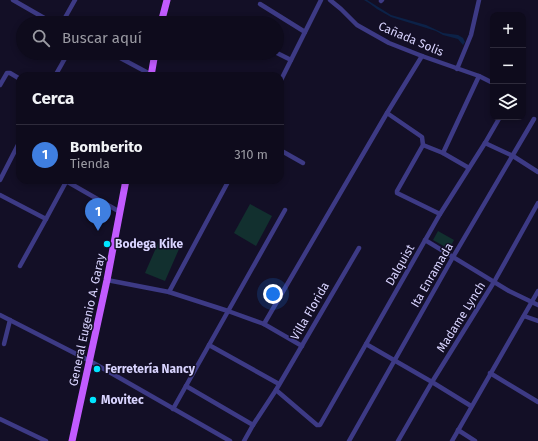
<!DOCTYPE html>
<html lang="es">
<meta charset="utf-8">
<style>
body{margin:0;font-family:"Fira Sans",sans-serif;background:#171425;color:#f1f3f6}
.controls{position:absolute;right:12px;top:12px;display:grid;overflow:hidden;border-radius:8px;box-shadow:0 2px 6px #0003}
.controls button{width:36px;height:36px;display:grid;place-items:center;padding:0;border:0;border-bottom:1px solid #2e2b3b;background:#0e0b1c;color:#f1f3f6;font:20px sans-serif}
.you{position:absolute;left:273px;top:294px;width:14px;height:14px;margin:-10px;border:3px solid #fff;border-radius:50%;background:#1a73e8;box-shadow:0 0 0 6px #1a73e833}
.badge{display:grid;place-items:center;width:26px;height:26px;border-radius:50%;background:#00e5ff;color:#fff;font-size:13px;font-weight:700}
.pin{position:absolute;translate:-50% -33px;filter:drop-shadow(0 1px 2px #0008)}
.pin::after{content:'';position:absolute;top:21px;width:14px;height:12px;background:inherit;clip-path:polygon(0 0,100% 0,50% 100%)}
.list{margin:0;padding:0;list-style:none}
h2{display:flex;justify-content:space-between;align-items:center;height:52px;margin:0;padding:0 16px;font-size:17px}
h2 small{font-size:13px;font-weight:400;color:#9b9ba3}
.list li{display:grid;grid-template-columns:26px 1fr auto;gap:12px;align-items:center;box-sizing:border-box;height:60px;padding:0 16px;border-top:1px solid #2e2b3b}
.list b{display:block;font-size:15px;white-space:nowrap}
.list p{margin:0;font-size:13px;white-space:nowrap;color:#9b9ba3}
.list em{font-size:13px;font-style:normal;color:#9b9ba3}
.icon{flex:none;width:22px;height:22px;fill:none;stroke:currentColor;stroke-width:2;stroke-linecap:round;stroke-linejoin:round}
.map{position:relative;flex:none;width:538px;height:441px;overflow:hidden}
.search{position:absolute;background:#0e0b1c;box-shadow:0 2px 6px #0003;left:16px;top:16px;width:268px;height:44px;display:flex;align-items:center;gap:10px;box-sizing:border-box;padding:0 14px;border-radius:22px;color:#9b9ba3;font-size:15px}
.panel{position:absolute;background:#0e0b1c;box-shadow:0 2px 6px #0003;left:16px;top:72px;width:268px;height:112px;border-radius:12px}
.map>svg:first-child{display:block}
.green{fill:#12302f}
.water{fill:#0c2248}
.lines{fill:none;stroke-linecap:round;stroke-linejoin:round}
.street{stroke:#3d3a85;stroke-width:4.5}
.primary{stroke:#c25bff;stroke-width:7}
.poi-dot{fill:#00e5ff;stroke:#130f26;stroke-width:1.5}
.labels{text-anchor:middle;stroke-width:3;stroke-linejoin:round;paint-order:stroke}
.street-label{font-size:12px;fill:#d9d4ff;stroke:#130f26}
.poi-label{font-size:12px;font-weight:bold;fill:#d9d4ff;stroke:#130f26;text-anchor:start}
</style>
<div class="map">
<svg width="538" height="441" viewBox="0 0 538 441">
<rect width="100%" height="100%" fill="#130f26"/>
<!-- green -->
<g class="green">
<polygon points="250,204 272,216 256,246 234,233"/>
<polygon points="438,231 454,240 449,249 433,240"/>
<polygon points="159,241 179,249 165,281 145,273"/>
</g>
<!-- water -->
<polygon class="water" points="364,0 367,0 391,15 426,25 443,33 458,35 463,38 465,42 463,45 458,39 443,35 436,31 391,17 377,9 369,3"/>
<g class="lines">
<!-- street -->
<g class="street">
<polyline points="13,0 53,23"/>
<polyline points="330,0 341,9 357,25 389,43 422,56 479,76 493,83"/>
<polyline points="381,1 382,0"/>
<polyline points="260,4 305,32"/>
<polyline points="62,23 75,0"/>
<polyline points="111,53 152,75"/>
<polyline points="277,53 291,60"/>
<polyline points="457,69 471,35 479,0"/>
<polyline points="55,76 68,53"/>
<polyline points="280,82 321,0"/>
<polyline points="0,85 7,73 10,73 20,79"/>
<polyline points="387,113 422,137 423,145 397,191 397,193 440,214"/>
<polyline points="485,143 513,156 538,172"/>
<polyline points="423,145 443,153 469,168"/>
<polyline points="280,150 303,163"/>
<polyline points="443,153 479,76"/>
<polyline points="0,180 20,141"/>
<polyline points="66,181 120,212"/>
<polyline points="0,195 46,219"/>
<polyline points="425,240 509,291 538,305"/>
<polyline points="20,266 46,219 67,180"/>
<polyline points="107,280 169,292 228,311 264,324 302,346"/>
<polyline points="169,292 229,180"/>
<polyline points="0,315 90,361 230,441"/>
<polyline points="524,316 538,321"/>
<polyline points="264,324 387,113 422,56"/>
<polyline points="4,344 10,320"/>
<polyline points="366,344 432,382 471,406"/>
<polyline points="209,345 279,384"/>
<polyline points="490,373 538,402"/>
<polyline points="186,386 253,425"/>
<polyline points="276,390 317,425 320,425 440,214 485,143 500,117"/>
<polyline points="173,409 285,210"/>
<polyline points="0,419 46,441"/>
<polyline points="458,430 475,441"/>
<polyline points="244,441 253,425 276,390 359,248"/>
<polyline points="349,441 453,257 534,119"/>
<polyline points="398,441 432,382 494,282 538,203"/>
<polyline points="452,441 538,291"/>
</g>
<!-- primary -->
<g class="primary">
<polyline points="161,23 167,0"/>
<polyline points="151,76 155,53"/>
<polyline points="72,441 107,280 126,180"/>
</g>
</g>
<!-- markers -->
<g class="poi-dot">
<circle cx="107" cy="244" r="4"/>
<circle cx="97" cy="369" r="4"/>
<circle cx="93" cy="400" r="4"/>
</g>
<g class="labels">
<!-- street labels -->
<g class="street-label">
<text transform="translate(411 39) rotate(23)" y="4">Cañada Solis</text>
<text transform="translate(400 265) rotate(-60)" y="4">Dalquist</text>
<text transform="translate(432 275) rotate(-60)" y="4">Ita Enramada</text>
<text transform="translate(310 311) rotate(-60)" y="4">Villa Florida</text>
<text transform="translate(461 317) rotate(-58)" y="4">Madame Lynch</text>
<text transform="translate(87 320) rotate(-78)" y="4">General Eugenio A. Garay</text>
</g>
<!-- poi labels -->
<g class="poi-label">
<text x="115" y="248">Bodega Kike</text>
<text x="105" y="373">Ferretería Nancy</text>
<text x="101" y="404">Movitec</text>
</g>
</g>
</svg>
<div class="controls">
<button>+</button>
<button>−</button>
<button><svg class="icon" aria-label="layers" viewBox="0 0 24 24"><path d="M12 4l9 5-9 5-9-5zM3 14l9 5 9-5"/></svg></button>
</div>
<div class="you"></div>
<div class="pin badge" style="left:98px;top:231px;background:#3f7fe0">1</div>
<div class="search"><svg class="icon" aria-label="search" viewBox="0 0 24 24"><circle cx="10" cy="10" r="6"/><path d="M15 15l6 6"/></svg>Buscar aquí</div>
<section class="panel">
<h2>Cerca<small></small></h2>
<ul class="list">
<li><span class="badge" style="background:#3f7fe0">1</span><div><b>Bomberito</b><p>Tienda</p></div><em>310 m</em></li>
</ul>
</section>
</div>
